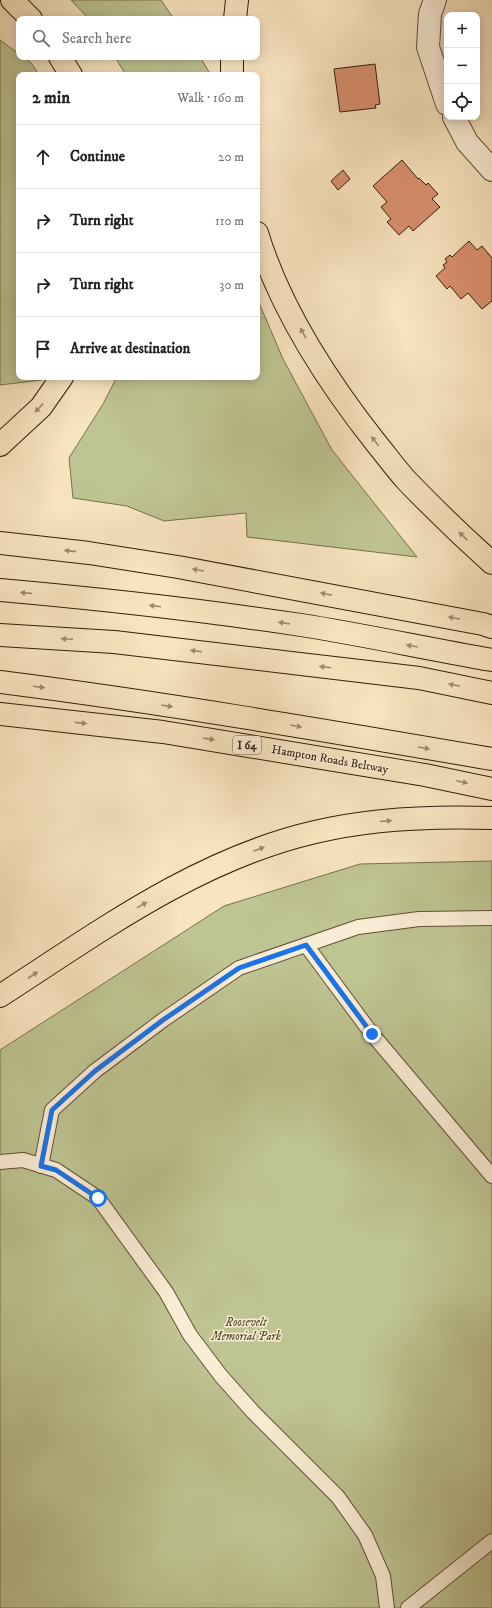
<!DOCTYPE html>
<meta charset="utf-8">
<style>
body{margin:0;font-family:"IM FELL DW Pica",serif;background:#f6f6f6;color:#222}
.controls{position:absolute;right:12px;top:12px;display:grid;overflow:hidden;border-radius:8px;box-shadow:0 2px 10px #0003}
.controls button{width:36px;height:36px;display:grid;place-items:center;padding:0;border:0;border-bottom:1px solid #e0e0e0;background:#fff;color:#222;font:20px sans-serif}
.stop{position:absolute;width:12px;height:12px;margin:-9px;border:3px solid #1a73e8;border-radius:50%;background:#fff}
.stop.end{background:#1a73e8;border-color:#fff;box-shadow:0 1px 4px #0008}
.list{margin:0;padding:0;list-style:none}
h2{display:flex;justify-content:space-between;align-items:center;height:52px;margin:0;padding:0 16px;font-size:17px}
h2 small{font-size:13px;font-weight:400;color:#767676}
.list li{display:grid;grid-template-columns:26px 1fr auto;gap:12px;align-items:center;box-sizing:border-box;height:64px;padding:0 16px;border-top:1px solid #e0e0e0}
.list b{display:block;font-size:15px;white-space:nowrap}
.list em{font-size:13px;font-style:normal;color:#767676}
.icon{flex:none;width:22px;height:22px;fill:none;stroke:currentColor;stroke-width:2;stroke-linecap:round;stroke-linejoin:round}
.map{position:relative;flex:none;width:492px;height:1608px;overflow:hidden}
.search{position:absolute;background:#fff;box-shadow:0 2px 10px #0003;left:16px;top:16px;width:244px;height:44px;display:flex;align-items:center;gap:10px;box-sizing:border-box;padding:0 14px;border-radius:8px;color:#767676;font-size:15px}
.panel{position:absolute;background:#fff;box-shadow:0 2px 10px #0003;left:16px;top:72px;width:244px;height:308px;border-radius:8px}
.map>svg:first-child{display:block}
.green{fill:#bec492;stroke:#78704c}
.building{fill:#da906f;stroke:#311d07}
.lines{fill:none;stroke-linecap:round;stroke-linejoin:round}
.lane-casing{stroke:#634f35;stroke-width:16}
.street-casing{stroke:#634f35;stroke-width:24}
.highway-casing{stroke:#311d07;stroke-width:24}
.lane{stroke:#faedd6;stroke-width:14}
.street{stroke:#faedd6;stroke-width:22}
.highway{stroke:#f8e4c0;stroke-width:22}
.oneway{fill:#9e8a6d}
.route{stroke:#1a73e8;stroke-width:5}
.labels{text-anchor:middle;stroke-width:3;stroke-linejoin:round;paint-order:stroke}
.shield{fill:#faedd6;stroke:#6d5b45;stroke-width:1}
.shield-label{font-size:11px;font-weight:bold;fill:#311d07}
.street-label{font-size:12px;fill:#311d07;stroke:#faedd6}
.park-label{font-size:12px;font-style:italic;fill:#5b4f31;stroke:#faedd6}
</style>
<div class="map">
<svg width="492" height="1608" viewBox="0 0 492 1608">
<rect width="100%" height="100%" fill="#f8e4c0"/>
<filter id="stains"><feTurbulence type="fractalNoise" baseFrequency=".005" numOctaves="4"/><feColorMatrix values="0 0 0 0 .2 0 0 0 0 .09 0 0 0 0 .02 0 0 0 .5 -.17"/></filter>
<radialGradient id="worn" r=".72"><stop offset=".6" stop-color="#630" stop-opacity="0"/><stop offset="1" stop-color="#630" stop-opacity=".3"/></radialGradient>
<!-- green -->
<g class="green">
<polygon points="71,0 161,0 174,19 89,19"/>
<path d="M0,40L19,54V57C29,57 34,67 39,75H19V377H43L42,380L0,385Z"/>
<polygon points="115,57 200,57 211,75 126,75"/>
<polygon points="257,298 283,359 332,450 417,557 247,537 246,513 164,521 127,506 73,498 69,458 103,404 117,377 257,377"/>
<polygon points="492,861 492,1608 0,1608 0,1050 224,906 360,864"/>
</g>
<!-- building -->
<g class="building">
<polygon points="375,64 380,104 375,105 376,108 340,112 334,69"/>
<polygon points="402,160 418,179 419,178 426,185 428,183 438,194 432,199 440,207 413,231 409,226 399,235 387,222 391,219 381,207 387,202 373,186"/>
<polygon points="343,170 350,179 338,190 331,181"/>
<polygon points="469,241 477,250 482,246 492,258 492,301 482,309 468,293 461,299 450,286 447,289 436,276 445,268 443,265 447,262 445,259 450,255 452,257"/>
</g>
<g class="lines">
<!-- lane casing -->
<g class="lane-casing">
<g id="lane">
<polyline points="306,945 372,1034 492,1176"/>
<polyline points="0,1162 23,1160 56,1170 98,1198 166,1292 190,1335 221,1376 253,1412 338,1497 365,1535 383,1576 387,1608"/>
<polyline points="41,1166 52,1110 95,1071 163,1020 239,968 358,927 419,919 492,918"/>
<polyline points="408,1608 492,1541"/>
</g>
</g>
<!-- street casing -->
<g class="street-casing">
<g id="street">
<polyline points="435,0 430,14 428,47 447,104"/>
<polyline points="454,117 467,142 492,170"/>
</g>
</g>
<!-- highway casing -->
<g class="highway-casing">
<g id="highway">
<polyline points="12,0 31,19"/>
<polyline points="235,19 237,0"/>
<polyline points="60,57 71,75"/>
<polyline points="232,57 232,75"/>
<path d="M257,233C280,309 327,381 376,443C386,455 396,469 407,481C434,509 463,537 492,563"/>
<polyline points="0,445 41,407 62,377"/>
<polyline points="0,543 89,553 178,567 483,624 492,627"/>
<path d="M0,590C101,599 201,610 301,625C365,635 428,649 492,660"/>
<polyline points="0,635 114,642 419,678 492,693"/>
<path d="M0,682C165,703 328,731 492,759"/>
<polyline points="0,714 163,732 425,775 492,789"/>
<path d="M0,996C99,932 198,859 315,832C373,818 433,816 492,818"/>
</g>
</g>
<!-- lane -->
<use href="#lane" class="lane"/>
<!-- street -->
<use href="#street" class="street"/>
<!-- highway -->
<use href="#highway" class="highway"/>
</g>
<!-- one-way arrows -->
<defs><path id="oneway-solid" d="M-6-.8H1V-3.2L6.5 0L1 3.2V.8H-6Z"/></defs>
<g class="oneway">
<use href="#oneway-solid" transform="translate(303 333) rotate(-119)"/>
<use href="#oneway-solid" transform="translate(39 408) rotate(133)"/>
<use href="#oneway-solid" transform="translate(375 441) rotate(-128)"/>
<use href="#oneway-solid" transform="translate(463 536) rotate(-136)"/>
<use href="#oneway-solid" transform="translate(70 551) rotate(-174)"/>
<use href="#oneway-solid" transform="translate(198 570) rotate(-170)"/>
<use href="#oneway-solid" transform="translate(26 593) rotate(-175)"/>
<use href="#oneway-solid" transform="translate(326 594) rotate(-169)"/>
<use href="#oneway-solid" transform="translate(155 606) rotate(-173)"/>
<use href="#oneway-solid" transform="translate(454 618) rotate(-169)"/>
<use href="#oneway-solid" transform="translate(284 623) rotate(-172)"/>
<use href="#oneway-solid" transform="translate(67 639) rotate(-177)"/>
<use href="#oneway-solid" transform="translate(412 646) rotate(-170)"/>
<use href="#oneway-solid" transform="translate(196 651) rotate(-173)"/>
<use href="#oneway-solid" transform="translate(325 667) rotate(-173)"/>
<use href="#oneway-solid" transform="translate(454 685) rotate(-169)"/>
<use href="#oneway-solid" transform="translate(39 687) rotate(7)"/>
<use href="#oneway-solid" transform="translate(167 706) rotate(9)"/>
<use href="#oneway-solid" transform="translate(81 723) rotate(6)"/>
<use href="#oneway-solid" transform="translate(296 726) rotate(10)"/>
<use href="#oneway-solid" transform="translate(209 739) rotate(9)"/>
<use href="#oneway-solid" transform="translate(424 748) rotate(10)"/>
<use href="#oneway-solid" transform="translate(462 782) rotate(12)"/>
<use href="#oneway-solid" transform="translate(386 821) rotate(-5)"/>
<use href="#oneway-solid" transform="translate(259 849) rotate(-20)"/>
<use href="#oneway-solid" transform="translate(142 905) rotate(-29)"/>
<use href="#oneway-solid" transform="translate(33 975) rotate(-33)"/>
</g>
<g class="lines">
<!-- route -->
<polyline class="route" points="98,1198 56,1170 41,1166 52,1110 95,1071 163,1020 239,968 306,945 372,1034"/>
</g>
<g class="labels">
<!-- shield labels -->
<rect class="shield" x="233" y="736" width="28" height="18" rx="3"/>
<g class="shield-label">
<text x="247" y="749">I 64</text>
</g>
<!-- street labels -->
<g class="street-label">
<text transform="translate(330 759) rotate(10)" y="4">Hampton Roads Beltway</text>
</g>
<!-- park labels -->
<g class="park-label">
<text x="246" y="1326">Roosevelt<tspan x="246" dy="14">Memorial Park</tspan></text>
</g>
</g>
<rect width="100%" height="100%" filter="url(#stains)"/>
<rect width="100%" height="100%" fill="url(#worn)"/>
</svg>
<div class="controls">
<button>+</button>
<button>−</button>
<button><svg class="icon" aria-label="locate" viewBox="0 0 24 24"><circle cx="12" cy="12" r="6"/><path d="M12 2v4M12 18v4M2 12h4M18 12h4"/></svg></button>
</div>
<div class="stop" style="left:98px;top:1198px"></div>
<div class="stop end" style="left:372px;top:1034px"></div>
<div class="search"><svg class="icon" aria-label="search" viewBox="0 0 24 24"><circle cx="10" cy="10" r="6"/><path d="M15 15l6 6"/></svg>Search here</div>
<section class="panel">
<h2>2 min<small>Walk · 160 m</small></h2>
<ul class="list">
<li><svg class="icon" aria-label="ahead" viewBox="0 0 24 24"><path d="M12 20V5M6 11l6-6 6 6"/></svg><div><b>Continue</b></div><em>20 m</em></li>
<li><svg class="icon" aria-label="right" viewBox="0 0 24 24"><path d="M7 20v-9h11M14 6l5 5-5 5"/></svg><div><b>Turn right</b></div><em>110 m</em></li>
<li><svg class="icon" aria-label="right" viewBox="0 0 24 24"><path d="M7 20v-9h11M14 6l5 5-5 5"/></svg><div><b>Turn right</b></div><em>30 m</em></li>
<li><svg class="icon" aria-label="arrive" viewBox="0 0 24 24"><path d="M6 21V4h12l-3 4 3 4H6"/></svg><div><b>Arrive at destination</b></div></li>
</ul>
</section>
</div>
